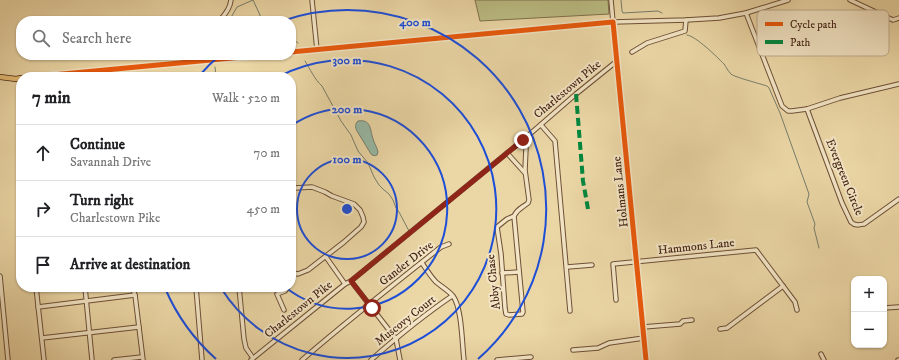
<!DOCTYPE html>
<meta charset="utf-8">
<style>
body{margin:0;font-family:"IM FELL DW Pica",serif;background:#f2f2f2;color:#202124}
.controls{position:absolute;right:12px;bottom:12px;display:grid;overflow:hidden;border-radius:8px;box-shadow:0 1px 3px #0004}
.controls button{width:36px;height:36px;display:grid;place-items:center;padding:0;border:0;border-bottom:1px solid #e0e0e0;background:#fff;color:#202124;font:20px sans-serif}
.stop{position:absolute;width:12px;height:12px;margin:-9px;border:3px solid #8f2418;border-radius:50%;background:#fff}
.stop.end{background:#8f2418;border-color:#fff;box-shadow:0 1px 4px #0008}
.list{margin:0;padding:0;list-style:none}
h2{display:flex;justify-content:space-between;align-items:center;height:52px;margin:0;padding:0 16px;font-size:17px}
h2 small{font-size:13px;font-weight:400;color:#757577}
.list li{display:grid;grid-template-columns:26px 1fr auto;gap:12px;align-items:center;box-sizing:border-box;height:56px;padding:0 16px;border-top:1px solid #e0e0e0}
.list b{display:block;font-size:15px;white-space:nowrap}
.list p{margin:0;font-size:13px;white-space:nowrap;color:#757577}
.list em{font-size:13px;font-style:normal;color:#757577}
.icon{flex:none;width:22px;height:22px;fill:none;stroke:currentColor;stroke-width:2;stroke-linecap:round;stroke-linejoin:round}
.map{position:relative;flex:none;width:899px;height:360px;overflow:hidden}
.search{position:absolute;background:#fff;box-shadow:0 1px 3px #0004;left:16px;top:16px;width:280px;height:44px;display:flex;align-items:center;gap:10px;box-sizing:border-box;padding:0 14px;border-radius:16px;color:#757577;font-size:15px}
.panel{position:absolute;background:#fff;box-shadow:0 1px 3px #0004;left:16px;top:72px;width:280px;height:220px;border-radius:16px}
.map>svg:first-child{display:block}
.green{fill:#bbbd84;stroke:#7f704c}
.water{fill:#98b9a6;stroke:#767d6c}
.lines{fill:none;stroke-linecap:round;stroke-linejoin:round}
.stream{stroke:#767d6c;stroke-width:1}
.minor-casing{stroke:#6d5038;stroke-width:5.5}
.major-casing{stroke:#432314;stroke-width:6}
.minor{stroke:#f2e4c4;stroke-width:3.5}
.major{stroke:#e6bb72;stroke-width:4.5}
.quiet{stroke:#00873e;stroke-width:4;stroke-dasharray:8 4;stroke-linecap:butt}
.cycleway-casing{stroke:#f2e4c4;stroke-width:8}
.cycleway{stroke:#e8590c;stroke-width:5}
.route{stroke:#8f2418;stroke-width:5}
.ring{fill:none;stroke:#1d4ed8;stroke-width:2}
.labels{text-anchor:middle;stroke-width:4;stroke-linejoin:round;paint-order:stroke}
.street-label{font-size:12px;fill:#432314;stroke:#f2e4c4}
.key{fill:#f2e4c4;stroke:#beaa8f;stroke-width:1}
.key-label{font-size:11px;fill:#432314}
.centre{fill:#1d4ed8;stroke:#f2e4c4;stroke-width:2}
.ring-label{font-size:12px;text-anchor:middle;font-weight:bold;fill:#1d4ed8;stroke:#f2e4c4;stroke-width:4;stroke-linejoin:round;paint-order:stroke}
</style>
<div class="map">
<svg width="899" height="360" viewBox="0 0 899 360">
<rect width="100%" height="100%" fill="#ebd6a5"/>
<filter id="stains"><feTurbulence type="fractalNoise" baseFrequency=".005" numOctaves="4"/><feColorMatrix values="0 0 0 0 .2 0 0 0 0 .09 0 0 0 0 .02 0 0 0 .5 -.17"/></filter>
<radialGradient id="worn" r=".72"><stop offset=".6" stop-color="#630" stop-opacity="0"/><stop offset="1" stop-color="#630" stop-opacity=".3"/></radialGradient>
<!-- green -->
<polygon class="green" points="475,0 608,0 609,14 480,21"/>
<!-- water -->
<path class="water" d="M358,121C371,119 370,129 373,139C374,143 377,147 378,152L377,155C375,156 373,156 371,154L357,131C355,127 355,124 358,121Z"/>
<g class="lines">
<!-- stream -->
<g class="stream">
<polyline points="253,0 260,15 260,21"/>
<polyline points="621,0 622,11 623,13 658,11 662,13"/>
<polyline points="229,21 237,7 253,0"/>
<path d="M687,35C696,36 717,57 724,64C726,67 728,71 731,74C734,77 761,84 767,86L769,88L780,113L809,194L807,202L815,224L814,228L819,248"/>
<polyline points="291,41 294,40 298,43"/>
<path d="M305,61C310,69 315,80 322,86L341,121L351,135L358,151L368,163L374,177L379,185L384,190L389,194L393,200L396,208L399,212L409,231"/>
<polyline points="215,67 216,77"/>
</g>
<!-- minor casing -->
<g class="minor-casing">
<g id="minor">
<polyline points="312,0 317,50"/>
<polyline points="611,0 613,22 686,20 719,18 746,13 788,0"/>
<polyline points="850,0 893,20 899,18"/>
<polyline points="746,13 782,106 788,111 792,111 807,109 840,98 899,84"/>
<path d="M219,21C225,15 230,9 231,0"/>
<polyline points="632,52 647,43 685,31 686,20"/>
<polyline points="206,55 206,60"/>
<path d="M807,109L842,203L851,222C855,226 859,225 864,224L899,199"/>
<polyline points="541,125 555,141 570,311"/>
<polyline points="507,153 525,173"/>
<polyline points="291,191 295,188 312,187 325,192 332,196 354,204 360,210 363,217 364,222 361,227 344,242 308,270 298,274 293,273 291,271"/>
<path d="M514,216L507,219L497,227L501,254L505,308L506,314L509,315L522,314L523,312L514,216C518,208 522,208 528,203L529,200L525,170L526,148L523,140"/>
<polyline points="326,257 345,284"/>
<path d="M422,263C426,269 431,277 436,282C442,287 449,291 453,296C462,308 462,344 464,360"/>
<polyline points="567,267 592,265"/>
<polyline points="502,273 519,272"/>
<polyline points="0,276 8,360"/>
<polyline points="351,281 396,339 400,360"/>
<polyline points="36,287 44,360"/>
<polyline points="85,287 92,360"/>
<polyline points="132,287 135,295 143,360"/>
<polyline points="196,287 202,360"/>
<polyline points="239,287 244,339 246,348 253,358"/>
<polyline points="616,300 613,264 756,250 795,302 797,310"/>
<polyline points="38,307 135,295"/>
<polyline points="884,308 899,307"/>
<polyline points="284,310 277,294 285,291 288,287"/>
<polyline points="643,327 680,324 683,321 692,320"/>
<polyline points="720,329 727,328 783,286"/>
<polyline points="42,338 139,327"/>
<polyline points="573,350 598,348 609,343 644,338"/>
<polyline points="821,354 824,360"/>
<polyline points="114,360 142,357"/>
<polyline points="251,360 345,284 351,281 523,140 576,94 617,61"/>
<path d="M302,360C347,321 394,284 441,247L449,244"/>
<path d="M371,360C397,337 424,315 452,296"/>
<polyline points="497,360 531,357"/>
<polyline points="898,360 899,360"/>
</g>
</g>
<!-- major casing -->
<g class="major-casing">
<g id="major">
<polyline points="291,52 613,22 646,360"/>
<polyline points="0,77 16,79 21,78"/>
<polyline points="35,77 264,55"/>
</g>
</g>
<!-- minor -->
<use href="#minor" class="minor"/>
<!-- major -->
<use href="#major" class="major"/>
<!-- quiet -->
<polyline class="quiet" points="576,94 583,181 588,209"/>
<!-- cycleway casing -->
<g class="cycleway-casing">
<g id="cycleway">
<polyline points="291,52 613,22 646,360"/>
<polyline points="52,75 264,55"/>
</g>
</g>
<!-- cycleway -->
<use href="#cycleway" class="cycleway"/>
</g>
<g class="lines">
<!-- route -->
<polyline class="route" points="372,308 351,281 523,140"/>
</g>
<!-- distance rings -->
<g class="ring">
<circle cx="347" cy="209" r="50"/>
<path d="M291 126A100 100 0 1 1 285 287"/>
<path d="M278 77A149 149 0 1 1 221 288"/>
<path d="M216 359A199 199 0 0 1 165 288M199 76A199 199 0 0 1 220 55M282 21A199 199 0 0 1 478 359"/>
</g>
<g class="labels">
<!-- street labels -->
<g class="street-label">
<text transform="translate(567 89) rotate(-40)" y="4">Charlestown Pike</text>
<text transform="translate(845 177) rotate(68)" y="4">Evergreen Circle</text>
<text transform="translate(620 192) rotate(-96)" y="4">Holmans Lane</text>
<text transform="translate(696 246) rotate(-6)" y="4">Hammons Lane</text>
<text transform="translate(406 263) rotate(-38)" y="4">Gander Drive</text>
<text transform="translate(493 282) rotate(-96)" y="4">Abby Chase</text>
<text transform="translate(298 309) rotate(-39)" y="4">Charlestown Pike</text>
<text transform="translate(405 320) rotate(-38)" y="4">Muscovy Court</text>
</g>
</g>
<!-- legend -->
<rect x="757" y="10" width="132" height="46" rx="6" class="key"/>
<rect x="765" y="22" width="18" height="4" fill="#e8590c"/>
<rect x="765" y="40" width="18" height="4" fill="#00873e"/>
<g class="key-label">
<text x="790" y="28">Cycle path</text>
<text x="790" y="46">Path</text>
</g>
<circle cx="347" cy="209" r="6" class="centre"/>
<g class="ring-label">
<text x="415" y="26">400 m</text>
<text x="347" y="64">300 m</text>
<text x="347" y="113">200 m</text>
<text x="347" y="163">100 m</text>
</g>
<rect width="100%" height="100%" filter="url(#stains)"/>
<rect width="100%" height="100%" fill="url(#worn)"/>
</svg>
<div class="controls">
<button>+</button>
<button>−</button>
</div>
<div class="stop" style="left:372px;top:308px"></div>
<div class="stop end" style="left:523px;top:140px"></div>
<div class="search"><svg class="icon" aria-label="search" viewBox="0 0 24 24"><circle cx="10" cy="10" r="6"/><path d="M15 15l6 6"/></svg>Search here</div>
<section class="panel">
<h2>7 min<small>Walk · 520 m</small></h2>
<ul class="list">
<li><svg class="icon" aria-label="ahead" viewBox="0 0 24 24"><path d="M12 20V5M6 11l6-6 6 6"/></svg><div><b>Continue</b><p>Savannah Drive</p></div><em>70 m</em></li>
<li><svg class="icon" aria-label="right" viewBox="0 0 24 24"><path d="M7 20v-9h11M14 6l5 5-5 5"/></svg><div><b>Turn right</b><p>Charlestown Pike</p></div><em>450 m</em></li>
<li><svg class="icon" aria-label="arrive" viewBox="0 0 24 24"><path d="M6 21V4h12l-3 4 3 4H6"/></svg><div><b>Arrive at destination</b></div></li>
</ul>
</section>
</div>
